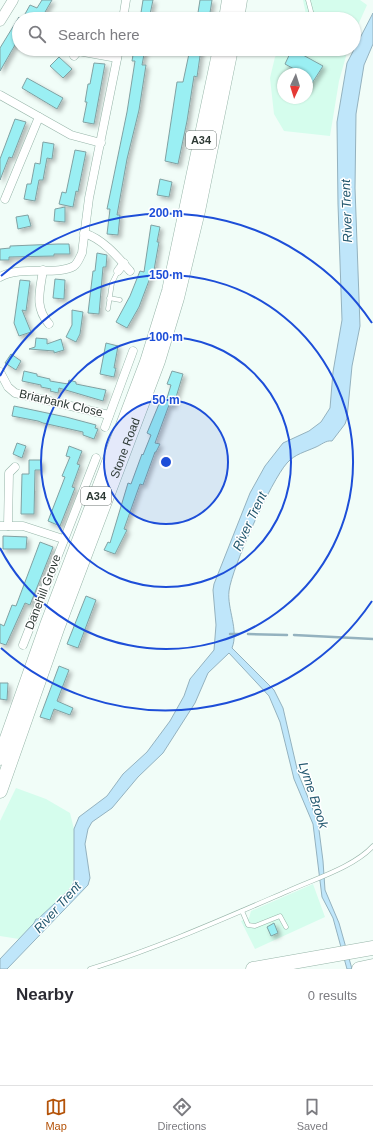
<!DOCTYPE html>
<style>
body{margin:0;font-family:Helvetica,sans-serif;background:#f7f7f7;color:#2b2b33}
.compass{position:absolute;left:277px;top:68px;width:36px;height:36px;border-radius:50%;background:#fff;box-shadow:0 1px 3px #0004;rotate:184deg}
.list{margin:0;padding:0;list-style:none}
h2{display:flex;justify-content:space-between;align-items:center;height:52px;margin:0;padding:0 16px;font-size:17px}
h2 small{font-size:13px;font-weight:400;color:#7c7c81}
.icon{flex:none;width:22px;height:22px;fill:none;stroke:currentColor;stroke-width:2;stroke-linecap:round;stroke-linejoin:round}
.map{position:relative;flex:none;width:373px;height:969px;overflow:hidden}
.search{position:absolute;background:#fff;box-shadow:0 1px 3px #0004;left:12px;right:12px;top:12px;height:44px;display:flex;align-items:center;gap:10px;box-sizing:border-box;padding:0 14px;border-radius:22px;color:#7c7c81;font-size:15px}
.sheet{height:116px;background:#fff}
nav{display:flex;justify-content:space-around;align-items:center;box-sizing:border-box;height:56px;border-top:1px solid #e1e1e2;background:#fff;font-size:11px;color:#7c7c81}
nav a{display:grid;justify-items:center;gap:2px}
nav .on{color:#b45309}
.map>svg:first-child{display:block}
.built{fill:#d5fded;fill-rule:evenodd}
.water{fill:#bfe6fa;stroke:#94b2bf}
.lines{fill:none;stroke-linecap:round;stroke-linejoin:round}
.stream{stroke:#94b2bf;stroke-width:2.5}
.building{fill:#9aeff3;stroke:#80a1a2;filter:url(#shadow)}
.service-casing{stroke:#97b5a9;stroke-width:5}
.minor-casing{stroke:#97b5a9;stroke-width:9}
.tertiary-casing{stroke:#97b5a9;stroke-width:11}
.trunk-casing{stroke:#97b5a9;stroke-width:15}
.service{stroke:#fff;stroke-width:4}
.minor{stroke:#fff;stroke-width:8}
.tertiary{stroke:#fff;stroke-width:10}
.trunk{stroke:#fff;stroke-width:14}
.ring{fill:none;stroke:#1d4ed8;stroke-width:2}
.labels{text-anchor:middle;stroke-width:3;stroke-linejoin:round;paint-order:stroke}
.shield{fill:#fff;stroke:#6d7572;stroke-width:1}
.shield-label{font-size:11px;font-weight:bold;fill:#2e3a35}
.street-label{font-size:12px;fill:#2e3a35;stroke:#fff}
.water-label{font-size:13px;font-style:italic;fill:#23586f;stroke:#fff}
.centre{fill:#1d4ed8;stroke:#fff;stroke-width:2}
.ring-label{font-size:12px;text-anchor:middle;font-weight:bold;fill:#1d4ed8;stroke:#fff;stroke-width:3;stroke-linejoin:round;paint-order:stroke}
</style>
<div class="map">
<svg width="373" height="969" viewBox="0 0 373 969">
<defs>
<filter id="shadow"><feDropShadow dx="3" dy="3" stdDeviation="2" flood-color="#0004"/></filter>
</defs>
<rect width="100%" height="100%" fill="#f1fdf8"/>
<!-- built -->
<g class="built">
<polygon points="303,0 360,0 367,5 354,34 354,19 307,19"/>
<path d="M281,49H348L339,81L330,136L284,131L274,114L270,78L275,57ZM283,74H307V98H283Z"/>
<polygon points="16,788 46,799 70,813 74,829 75,875 70,888 19,939 0,936 0,821"/>
<polygon points="313,884 325,917 255,949 241,921 249,918 251,911"/>
</g>
<!-- water -->
<path class="water" d="M373,13V44L364,65L356,114L355,188L360,326L352,366L347,418L345,424L332,441C326,440 321,445 316,447C305,452 295,454 287,463C271,481 232,567 229,591C227,609 239,630 232,648L274,690L283,708L298,773L318,822L323,861L325,890L339,923L352,969H347L333,918L322,897L313,824L294,779L280,722L269,696L229,653L208,673L195,703L163,753L138,777L112,808L92,822L88,829L85,844L90,878L88,885L7,969H0V959L34,923L36,919H38L71,888L74,882V829L79,817L107,796L123,774L147,752L170,721L184,696L190,679L214,650L216,625L213,590L214,584L250,493L265,466L283,443L309,431L321,422L330,408L333,372L342,320L338,204L337,122L347,63Z"/>
<g class="lines">
<!-- stream -->
<g class="stream">
<polyline points="230,634 239,634"/>
<polyline points="248,634 287,635"/>
<polyline points="294,635 373,639"/>
</g>
</g>
<!-- building -->
<g class="building">
<polygon points="42,0 52,0 41,19 35,19 25,14 30,5 37,8"/>
<polygon points="143,0 153,0 149,19 140,19"/>
<polygon points="200,0 212,0 209,19 197,19"/>
<polygon points="19,17 19,38 0,71 0,48"/>
<polygon points="134,49 145,49 142,65 146,65 139,110 127,159 117,215 120,215 118,235 107,234 110,209 107,209 127,112 135,61 132,61"/>
<polygon points="190,49 201,49 197,77 194,76 187,121 178,164 165,161 177,82 183,82"/>
<polygon points="292,49 323,66 307,91 307,74 303,74 285,64"/>
<polygon points="59,57 72,69 63,78 50,66"/>
<polygon points="94,63 105,64 94,124 83,122 87,102 85,102 88,84 90,84"/>
<polygon points="27,78 63,98 57,109 22,88"/>
<polygon points="15,119 26,122 12,158 9,157 0,180 0,159"/>
<polygon points="43,142 54,144 52,159 47,158 43,180 39,180 35,201 24,199 27,184 31,184 35,163 40,164"/>
<polygon points="75,150 86,152 78,192 76,191 73,207 59,204 62,192 66,193"/>
<polygon points="160,179 172,182 169,197 157,195"/>
<polygon points="65,207 65,222 54,221 55,209"/>
<polygon points="28,215 31,226 18,229 16,217"/>
<polygon points="151,225 160,227 157,242 159,242 154,270 153,270 139,307 127,328 116,322 130,296 140,271 144,272"/>
<polygon points="58,244 69,244 70,254 54,254 54,256 9,257 9,260 0,260 0,249 10,248 10,246"/>
<polygon points="97,253 107,255 106,267 103,267 99,314 88,313 93,271 95,271"/>
<polygon points="55,279 65,280 64,299 53,298"/>
<polygon points="20,280 30,281 26,311 22,310 31,332 19,336 14,323"/>
<polygon points="72,310 83,312 80,334 76,342 66,337 72,325"/>
<polygon points="36,338 47,339 47,344 61,339 64,350 54,353 54,351 29,349 35,347"/>
<polygon points="106,343 118,346 114,368 116,368 114,377 100,374"/>
<polygon points="11,354 21,361 16,370 5,363"/>
<polygon points="24,371 37,374 37,376 50,379 50,381 68,384 69,380 76,382 76,384 106,390 103,401 59,388 58,393 50,391 51,389 41,387 41,385 22,381"/>
<polygon points="172,371 183,374 177,394 173,406 169,405 155,443 160,444 156,452 155,452 143,485 140,484 124,529 127,530 115,554 104,550 108,542 110,543 128,483 131,484 142,454 143,455 151,435 147,433 159,404 161,405 164,397 167,398 171,385 167,384"/>
<polygon points="14,406 66,417 96,425 95,428 98,429 94,439 83,435 83,432 43,423 38,421 12,416"/>
<polygon points="17,443 26,446 22,458 13,454"/>
<polygon points="69,446 82,451 77,464 80,465 72,487 75,488 60,526 48,521 65,477 62,476 70,457 66,456"/>
<polygon points="29,460 41,460 41,470 35,470 34,514 21,514 22,474 29,474"/>
<polygon points="3,536 27,537 26,549 3,549"/>
<polygon points="40,542 53,547 30,605 25,603 6,645 0,643 0,624 4,626 12,605 16,606"/>
<polygon points="86,596 96,600 78,648 67,644"/>
<polygon points="59,666 69,670 57,701 73,708 70,715 54,709 50,720 40,717"/>
<polygon points="0,683 8,683 7,700 0,699"/>
<polygon points="274,923 278,933 271,936 267,927"/>
</g>
<g class="lines">
<!-- service casing -->
<g class="service-casing">
<g id="service">
<polyline points="308,0 313,19"/>
<polyline points="109,298 120,300"/>
<polyline points="108,309 112,283 118,271"/>
<polyline points="242,911 248,925 255,926 280,916 286,927"/>
<path d="M90,969C158,948 223,919 288,891C314,879 354,867 373,846"/>
</g>
</g>
<!-- minor casing -->
<g class="minor-casing">
<g id="minor">
<polyline points="123,19 126,0"/>
<polyline points="74,56 78,51 117,58"/>
<polyline points="0,95 71,135 101,143"/>
<polyline points="5,199 39,117"/>
<path d="M84,233C103,239 117,256 130,271"/>
<path d="M43,270C40,291 34,307 49,324"/>
<polyline points="118,271 124,263"/>
<path d="M0,277C22,265 57,276 74,266C78,263 80,257 82,253L89,198L119,49"/>
<polyline points="0,372 8,387 15,393 109,415"/>
<polyline points="105,427 133,351"/>
<polyline points="0,526 23,526 63,539"/>
<polyline points="8,526 9,473 15,467"/>
<polyline points="23,645 96,458"/>
</g>
</g>
<!-- tertiary casing -->
<g class="tertiary-casing">
<polyline id="tertiary" points="0,21 13,0"/>
</g>
<!-- trunk casing -->
<g class="trunk-casing">
<g id="trunk">
<polyline points="226,19 229,0"/>
<polyline points="237,19 240,0"/>
<polyline points="0,758 47,625 147,362 169,291 220,49"/>
<path id="s1" d="M0,791L58,626L158,361L177,298L198,211L231,49"/>
<polyline points="253,969 373,948"/>
<polyline points="359,969 373,966"/>
</g>
</g>
<!-- service -->
<use href="#service" class="service"/>
<!-- minor -->
<use href="#minor" class="minor"/>
<!-- tertiary -->
<use href="#tertiary" class="tertiary"/>
<!-- trunk -->
<use href="#trunk" class="trunk"/>
</g>
<!-- distance rings -->
<circle cx="166" cy="462" r="62" fill="#1d4ed8" fill-opacity=".12"/>
<g class="ring">
<circle cx="166" cy="462" r="62"/>
<circle cx="166" cy="462" r="125"/>
<path d="M0 376A187 187 0 1 1 0 548"/>
<path d="M372 601A249 249 0 0 1 1 648M1 276A249 249 0 0 1 372 323"/>
</g>
<g class="labels">
<!-- shield labels -->
<g class="shield">
<rect x="186" y="131" width="30" height="18" rx="3"/>
<rect x="81" y="487" width="30" height="18" rx="3"/>
</g>
<g class="shield-label">
<text x="201" y="144">A34</text>
<text x="96" y="500">A34</text>
</g>
<!-- street labels -->
<g class="street-label">
<text transform="translate(61 403) rotate(13)" y="4">Briarbank Close</text>
<text dy="4" stroke="none"><textPath href="#s1" startOffset="365">Stone Road</textPath></text>
<text transform="translate(43 592) rotate(-69)" y="4">Danehill Grove</text>
</g>
<!-- water labels -->
<g class="water-label">
<text transform="translate(346 211) rotate(-92)" y="5">River Trent</text>
<text transform="translate(249 521) rotate(-65)" y="5">River Trent</text>
<text transform="translate(314 795) rotate(72)" y="5">Lyme Brook</text>
<text transform="translate(57 907) rotate(-48)" y="5">River Trent</text>
</g>
</g>
<circle cx="166" cy="462" r="6" class="centre"/>
<g class="ring-label">
<text x="166" y="217">200 m</text>
<text x="166" y="279">150 m</text>
<text x="166" y="341">100 m</text>
<text x="166" y="404">50 m</text>
</g>
</svg>
<svg class="compass" viewBox="-18 -18 36 36"><path d="M0-13l5 13h-10z" fill="#e53935"/><path d="M0 13l5-13h-10z" fill="#7c7c81"/></svg>
<div class="search"><svg class="icon" aria-label="search" viewBox="0 0 24 24"><circle cx="10" cy="10" r="6"/><path d="M15 15l6 6"/></svg>Search here</div>
</div>
<section class="sheet">
<h2>Nearby<small>0 results</small></h2>
<ul class="list">
</ul>
</section>
<nav>
<a class="on"><svg class="icon" aria-label="map" viewBox="0 0 24 24"><path d="M3 6l6-2 6 2 6-2v14l-6 2-6-2-6 2zM9 4v14M15 6v14"/></svg>Map</a>
<a><svg class="icon" aria-label="directions" viewBox="0 0 24 24"><path d="M12 3l9 9-9 9-9-9zM9 14v-3h6M13 9l2 2-2 2"/></svg>Directions</a>
<a><svg class="icon" aria-label="saved" viewBox="0 0 24 24"><path d="M7 4h10v16l-5-4-5 4z"/></svg>Saved</a>
</nav>
